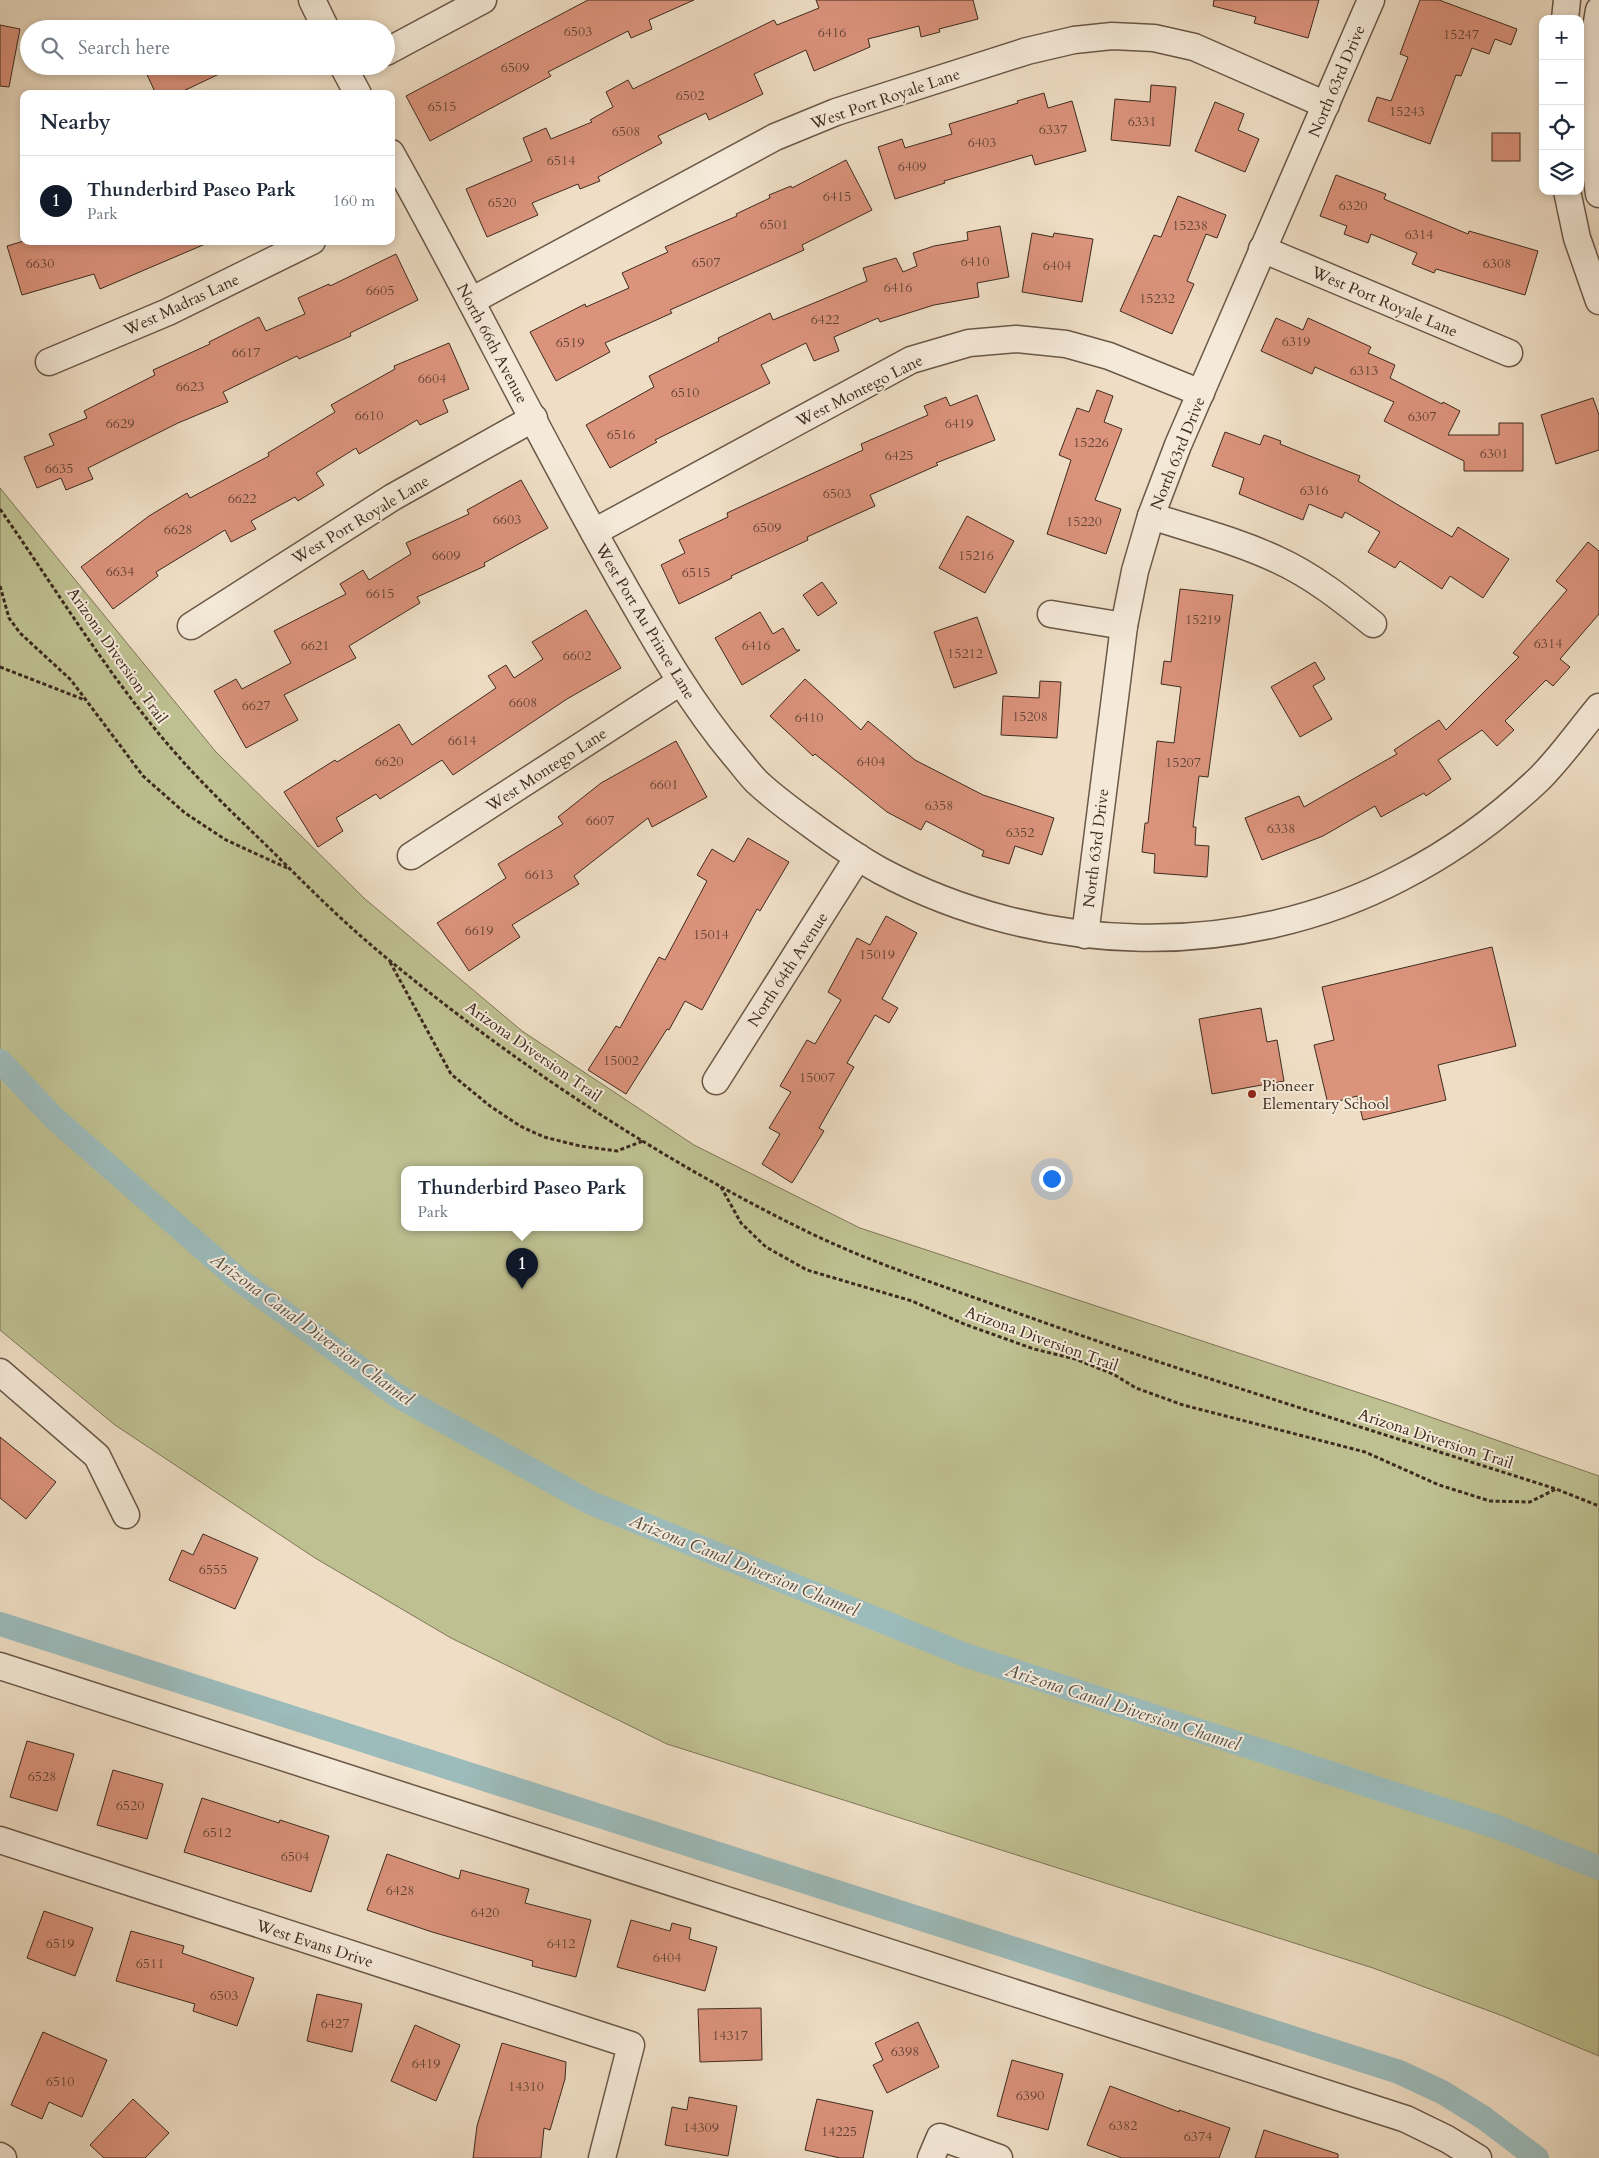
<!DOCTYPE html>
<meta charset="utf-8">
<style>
body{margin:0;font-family:Cardo,serif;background:#f6f6f7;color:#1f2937}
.controls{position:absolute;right:15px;top:15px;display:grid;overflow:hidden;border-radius:10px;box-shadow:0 2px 8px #0003}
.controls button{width:45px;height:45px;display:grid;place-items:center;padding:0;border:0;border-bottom:1px solid #e0e1e3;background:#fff;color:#1f2937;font:25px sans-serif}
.you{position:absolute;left:1051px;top:1178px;width:18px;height:18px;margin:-12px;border:4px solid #fff;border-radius:50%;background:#1a73e8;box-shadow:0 0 0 8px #1a73e833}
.badge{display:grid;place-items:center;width:32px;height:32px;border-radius:50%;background:#111827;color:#fff;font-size:16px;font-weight:700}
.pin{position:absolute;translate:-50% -41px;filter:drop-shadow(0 1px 2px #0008)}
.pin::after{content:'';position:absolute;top:26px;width:18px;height:15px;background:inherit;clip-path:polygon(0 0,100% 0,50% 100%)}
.popup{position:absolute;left:401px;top:1166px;width:242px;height:65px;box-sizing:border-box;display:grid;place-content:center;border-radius:10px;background:#fff;filter:drop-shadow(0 1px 4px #0005);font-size:16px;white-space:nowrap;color:#747a83}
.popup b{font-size:19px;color:#1f2937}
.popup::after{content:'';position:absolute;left:50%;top:100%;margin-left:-10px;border:10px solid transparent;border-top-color:#fff}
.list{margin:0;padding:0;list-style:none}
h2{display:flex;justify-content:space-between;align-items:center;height:65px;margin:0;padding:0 20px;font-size:21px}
h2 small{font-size:16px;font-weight:400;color:#747a83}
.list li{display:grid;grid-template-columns:32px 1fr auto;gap:15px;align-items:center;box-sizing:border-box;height:90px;padding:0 20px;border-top:1px solid #e0e1e3}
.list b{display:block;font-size:19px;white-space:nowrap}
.list p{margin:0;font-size:16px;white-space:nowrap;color:#747a83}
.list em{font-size:16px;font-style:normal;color:#747a83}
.icon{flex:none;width:28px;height:28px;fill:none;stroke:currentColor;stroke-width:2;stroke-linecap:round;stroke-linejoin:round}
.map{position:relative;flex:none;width:1599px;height:2158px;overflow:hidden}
.search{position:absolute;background:#fff;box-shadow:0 2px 8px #0003;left:20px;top:20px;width:375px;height:55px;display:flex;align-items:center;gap:12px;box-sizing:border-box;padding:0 18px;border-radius:28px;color:#747a83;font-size:19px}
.panel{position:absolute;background:#fff;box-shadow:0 2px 8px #0003;left:20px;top:90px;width:375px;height:155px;border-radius:10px}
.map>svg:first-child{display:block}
.green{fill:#bec091;stroke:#7e7658;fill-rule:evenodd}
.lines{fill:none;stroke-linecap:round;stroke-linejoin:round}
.canal{stroke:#9cbbbb;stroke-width:24}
.building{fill:#db937c;stroke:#3e2b1f}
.minor-casing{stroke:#6a5848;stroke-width:29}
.path{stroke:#3e2b1f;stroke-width:3;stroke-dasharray:4 2.5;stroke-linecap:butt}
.minor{stroke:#f5ead9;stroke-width:26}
.poi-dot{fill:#8f2418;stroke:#f5ead9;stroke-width:2}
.labels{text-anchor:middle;stroke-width:4;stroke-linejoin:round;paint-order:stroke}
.number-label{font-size:14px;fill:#654536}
.street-label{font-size:16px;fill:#3e2b1f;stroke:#f5ead9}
.poi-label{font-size:16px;fill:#3e2b1f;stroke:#f5ead9;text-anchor:start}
.water-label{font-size:18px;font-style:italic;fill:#564f46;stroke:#f5ead9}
</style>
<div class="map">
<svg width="1599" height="2158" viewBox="0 0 1599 2158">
<rect width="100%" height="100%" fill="#efdec5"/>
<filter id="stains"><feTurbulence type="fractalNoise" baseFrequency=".004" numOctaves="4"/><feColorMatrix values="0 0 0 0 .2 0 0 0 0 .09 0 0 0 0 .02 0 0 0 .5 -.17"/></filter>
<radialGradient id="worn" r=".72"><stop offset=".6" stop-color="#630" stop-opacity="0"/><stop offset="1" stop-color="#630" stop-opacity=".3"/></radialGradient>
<!-- green -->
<path class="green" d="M0,488L216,752L365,899L522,1031L694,1145L860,1228L1396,1405L1599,1476V2056L1503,2016L1373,1968L667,1744L451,1638L315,1558L115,1425L0,1330ZM404,1170H640V1228H404Z"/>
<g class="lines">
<!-- canal -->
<g class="canal">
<polyline points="0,1061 55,1119 238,1279 398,1396 591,1503 965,1655 1497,1827 1599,1868"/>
<polyline points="0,1624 1399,2072 1442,2092 1484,2118 1537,2158"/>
</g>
</g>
<!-- building -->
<g class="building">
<polygon points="588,0 694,0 649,20 652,29 631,38 628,31 548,72 551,76 430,141 406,96"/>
<polygon points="816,0 973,0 978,19 939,29 940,32 921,37 919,26 868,39 870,47 814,71 806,50 754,74 763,94 709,120 706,113 658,136 662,143 598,177 600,181 580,189 578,184 532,203 538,215 487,237 466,189 532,161 523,138 546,128 551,139 592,122 590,120 613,107 606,92 628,80 633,89 774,20 777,25 819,8"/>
<polygon points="1214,0 1319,0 1308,38 1254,23 1256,17 1213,6"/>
<polygon points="1420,0 1439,0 1517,29 1511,45 1495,39 1489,54 1472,48 1461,76 1456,75 1430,144 1368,121 1377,97 1391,101 1408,57 1400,54"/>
<polygon points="0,25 20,29 9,87 0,86"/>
<polygon points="143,66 236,66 177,94 156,94"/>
<polygon points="1151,85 1176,87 1170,146 1111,140 1115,99 1150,102"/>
<polygon points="1044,93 1048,108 1072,101 1086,151 1035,165 1032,155 944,181 945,183 895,199 878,147 902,139 905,148 952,134 949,124 1018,103 1017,101"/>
<polygon points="1215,102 1244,114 1238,130 1259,139 1245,172 1195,151"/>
<rect x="1492" y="133" width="28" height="28"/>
<polygon points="846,160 872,210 802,245 804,250 670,310 672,313 605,343 610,352 556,381 530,332 585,304 586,307 629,288 622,273 668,252 665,247 737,216 736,214 770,198 769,195 791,186 792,188"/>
<polygon points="1336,175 1386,194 1384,199 1468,234 1469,231 1538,251 1525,295 1436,269 1434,273 1412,264 1417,253 1371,234 1368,243 1344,234 1347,226 1320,216"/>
<polygon points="1178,196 1226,215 1217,238 1206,234 1187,281 1194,284 1172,334 1120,311 1154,235 1161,237"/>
<polygon points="1000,226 1009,277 977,283 979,297 934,305 880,322 878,318 834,337 839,351 814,361 806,343 761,365 770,383 655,440 657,442 610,468 586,425 654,387 649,376 719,341 718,338 770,313 773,320 867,281 863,268 896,258 903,272 917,266 913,253 934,246 968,240 967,232"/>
<polygon points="1032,233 1053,237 1054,233 1093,239 1082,302 1022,292"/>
<polygon points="24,241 210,241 210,242 100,289 94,274 22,295 7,246"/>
<polygon points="396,254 418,300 350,333 351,336 299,359 297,356 223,392 228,402 178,423 88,468 93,479 66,490 61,478 37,488 24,457 54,445 49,434 87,418 84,411 155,375 153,370 210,344 209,342 259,317 266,331 305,314 298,298 329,284 330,286"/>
<polygon points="1276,318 1303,330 1308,318 1371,347 1368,353 1395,365 1390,378 1442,404 1443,402 1460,411 1448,435 1499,435 1499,423 1523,423 1523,471 1464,471 1464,461 1384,421 1394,402 1315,367 1312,374 1261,351"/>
<polygon points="449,343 469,389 443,400 448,412 420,425 417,420 359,454 356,448 316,473 324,485 298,501 295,497 251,521 256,529 231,542 225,530 156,572 158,576 113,609 81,567 149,516 187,493 190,498 269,456 268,453 335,412 331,405 395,369 394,366"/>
<polygon points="1097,390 1113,396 1104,422 1122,429 1095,500 1121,509 1106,554 1047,534 1071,460 1059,455 1077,408 1089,412"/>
<polygon points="977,395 995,440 936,463 938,465 870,495 875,506 807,537 808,540 731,576 732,578 679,604 661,565 685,553 679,540 728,517 727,513 863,450 861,444 928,415 924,406 946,397 950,406"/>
<polygon points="1593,398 1599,415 1599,450 1556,464 1541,415"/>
<polygon points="1225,432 1260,445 1264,435 1281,441 1280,444 1360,476 1358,481 1452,537 1458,527 1509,559 1483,598 1450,576 1442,589 1400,561 1395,568 1368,552 1380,532 1345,512 1342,518 1309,504 1303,520 1239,494 1244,478 1212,466"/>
<polygon points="521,480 548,528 484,563 485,566 417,597 420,603 349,646 356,658 284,695 298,720 246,748 214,691 236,679 242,689 291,663 274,631 346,594 340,584 363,570 369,580 411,554 406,543 469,514 467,510"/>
<polygon points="967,516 1014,541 985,593 939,568"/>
<polygon points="1588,542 1599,551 1599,614 1560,659 1570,667 1553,686 1546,680 1505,721 1514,730 1497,746 1482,730 1438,760 1451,779 1426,796 1424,793 1381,817 1375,806 1323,836 1262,860 1245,818 1299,796 1304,807 1397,754 1394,750 1439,720 1446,730 1519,657 1513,653 1567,590 1556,581"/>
<polygon points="822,582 837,603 818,616 803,595"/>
<polygon points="1180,589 1233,595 1208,777 1199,776 1193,827 1196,827 1195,845 1209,846 1207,877 1154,873 1155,854 1142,852 1145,823 1148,823 1157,741 1174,743 1181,687 1161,684 1164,661 1171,662"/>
<polygon points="586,610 621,668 567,699 453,775 442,760 380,799 376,794 336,818 343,831 318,847 284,792 335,760 337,762 399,724 412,745 496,688 488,676 506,665 514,678 543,659 532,642"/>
<polygon points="760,612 773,634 783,628 796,650 800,650 742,685 715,638"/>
<polygon points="977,617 997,673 954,688 934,632"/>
<polygon points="1315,662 1325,679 1313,686 1332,719 1300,737 1271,687"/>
<polygon points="805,679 861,730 868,721 915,760 983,795 1054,818 1042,855 1015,846 1009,864 982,856 984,851 926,821 921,830 887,812 815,754 813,756 770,716"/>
<polygon points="1040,681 1061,682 1057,738 1001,735 1003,696 1039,698"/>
<polygon points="676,741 707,797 652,827 648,818 574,876 579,884 512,925 520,937 469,971 437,923 506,878 498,864 563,824 558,817 601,783"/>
<polygon points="748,838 789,862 760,911 757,909 702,1010 685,1001 669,1030 667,1029 626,1094 588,1070 616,1026 620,1028 659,957 665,960 707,881 697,875 712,849 734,862"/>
<polygon points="886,916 917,933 882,999 898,1008 889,1023 875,1015 847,1063 854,1067 819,1128 824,1131 792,1183 762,1164 780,1134 769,1128 791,1092 780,1086 807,1040 815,1044 841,1000 828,992 857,938 870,945"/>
<polygon points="1492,947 1516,1046 1438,1065 1446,1100 1363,1120 1357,1096 1328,1104 1314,1045 1334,1040 1322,987"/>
<polygon points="1261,1008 1267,1042 1277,1040 1284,1081 1212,1094 1199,1019"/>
<polygon points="0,1437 56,1482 26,1519 0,1498"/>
<polygon points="203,1534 258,1558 235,1609 169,1580 182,1550 193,1555"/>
<polygon points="27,1741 74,1754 57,1811 10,1797"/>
<polygon points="113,1770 163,1784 147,1839 97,1825"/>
<polygon points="202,1798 279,1823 280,1820 329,1836 311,1892 184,1852"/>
<polygon points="387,1854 459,1879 461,1870 529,1889 525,1903 591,1920 576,1977 532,1966 533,1961 432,1932 367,1910"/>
<polygon points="44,1911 93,1928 75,1976 27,1958"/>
<polygon points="631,1920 670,1931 672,1923 691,1928 689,1939 717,1947 705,1991 617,1967"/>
<polygon points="131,1931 184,1946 182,1953 254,1978 237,2026 193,2011 195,2004 116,1981"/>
<polygon points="317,1994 362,2004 352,2052 307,2041"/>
<polygon points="761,2008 762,2060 700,2062 698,2009"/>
<polygon points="918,2022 939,2067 887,2093 873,2065 883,2060 875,2043"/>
<polygon points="415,2025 460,2045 436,2101 391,2081"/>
<polygon points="43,2032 107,2060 82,2117 49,2102 42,2119 11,2105"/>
<polygon points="502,2043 566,2062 565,2079 550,2130 544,2128 541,2158 473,2158 477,2126"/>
<polygon points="1012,2060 1063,2074 1048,2130 997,2116"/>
<polygon points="1110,2086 1179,2112 1179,2110 1230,2128 1219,2158 1122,2158 1087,2145"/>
<polygon points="689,2097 737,2106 728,2156 665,2145 672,2107 687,2110"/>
<polygon points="133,2099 169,2133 145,2158 104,2158 90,2145"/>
<polygon points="817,2099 873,2111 863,2158 840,2158 805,2150"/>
<polygon points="1264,2130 1338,2154 1338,2158 1255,2158"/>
</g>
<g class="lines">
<!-- minor casing -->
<g class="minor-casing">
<g id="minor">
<polyline points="312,0 326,29"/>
<path d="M1599,10C1587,72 1590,133 1599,194"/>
<polyline points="1565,19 1567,0"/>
<polyline points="386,52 483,0"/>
<polyline points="343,66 358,94"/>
<path d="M391,153C470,294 540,439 620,579C655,640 689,701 735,756C742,764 749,774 757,782C773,797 792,811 810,824C833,841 856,857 881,871C1040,956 1241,962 1402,877C1451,852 1499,817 1539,779C1561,757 1579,731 1599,707"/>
<polyline points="1567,191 1577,238 1599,301"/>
<polyline points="1262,249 1509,353"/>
<polyline points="471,301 775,137 836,112 1027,51 1074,40 1112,36 1154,38 1194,47 1326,105"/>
<polyline points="49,362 168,312 312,241"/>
<path d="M1151,516C1194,530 1238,541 1278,560C1313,576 1343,600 1373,624"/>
<polyline points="594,532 911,360 969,343 1016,339 1066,344 1109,356 1201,393"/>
<polyline points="1051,614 1124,626"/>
<polyline points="191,626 393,497 534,418"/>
<polyline points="411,856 680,682"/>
<polyline points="1085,935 1124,626 1135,571 1151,516 1178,445 1371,0"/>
<polyline points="716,1081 858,857"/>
<polyline points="0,1372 97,1456 126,1515"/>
<polyline points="0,1666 1406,2119 1447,2139 1478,2158"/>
<polyline points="0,1840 631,2045 602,2158"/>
<polyline points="0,2156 3,2158"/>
<polyline points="931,2158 940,2137 999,2158"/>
</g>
</g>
<!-- path -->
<g class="path">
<path d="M0,509C56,589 107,674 171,748C202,784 237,817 271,850C309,888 347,926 389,960C518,1066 660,1160 810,1233C879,1266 952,1289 1023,1315C1199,1378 1378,1432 1556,1489L1599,1506"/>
<polyline points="0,586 9,618 20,633 71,680 143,776 185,813 226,840 287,868"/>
<polyline points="0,667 85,700"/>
<polyline points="390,962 451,1074 490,1106 520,1126 544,1137 580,1146 617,1151 643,1141"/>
<polyline points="721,1187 741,1223 766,1247 807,1270 912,1301 964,1324 1034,1349 1075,1359 1113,1374 1136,1388 1183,1405 1365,1452 1439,1485 1490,1501 1530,1502 1556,1489"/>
</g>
<!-- minor -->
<use href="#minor" class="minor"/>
</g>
<!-- markers -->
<circle class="poi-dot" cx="1252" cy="1094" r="5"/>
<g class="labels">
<!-- number labels -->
<g class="number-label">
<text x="578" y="36">6503</text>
<text x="832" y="37">6416</text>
<text x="1461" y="39">15247</text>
<text x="515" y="72">6509</text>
<text x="690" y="100">6502</text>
<text x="442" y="111">6515</text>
<text x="1407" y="116">15243</text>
<text x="1142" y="126">6331</text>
<text x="1053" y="134">6337</text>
<text x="626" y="136">6508</text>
<text x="982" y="147">6403</text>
<text x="561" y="165">6514</text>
<text x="912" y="171">6409</text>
<text x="837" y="201">6415</text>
<text x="502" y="207">6520</text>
<text x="1353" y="210">6320</text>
<text x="774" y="229">6501</text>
<text x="1190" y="230">15238</text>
<text x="1419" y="239">6314</text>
<text x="975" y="266">6410</text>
<text x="706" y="267">6507</text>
<text x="40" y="268">6630</text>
<text x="1497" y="268">6308</text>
<text x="1057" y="270">6404</text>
<text x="898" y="292">6416</text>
<text x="380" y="295">6605</text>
<text x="1157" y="303">15232</text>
<text x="825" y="324">6422</text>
<text x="1296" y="346">6319</text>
<text x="570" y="347">6519</text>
<text x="246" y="357">6617</text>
<text x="1364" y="375">6313</text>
<text x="432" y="383">6604</text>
<text x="190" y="391">6623</text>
<text x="685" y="397">6510</text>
<text x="369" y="420">6610</text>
<text x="1422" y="421">6307</text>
<text x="120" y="428">6629</text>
<text x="959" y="428">6419</text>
<text x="621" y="439">6516</text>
<text x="1091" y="447">15226</text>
<text x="1494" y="458">6301</text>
<text x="899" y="460">6425</text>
<text x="59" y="473">6635</text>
<text x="1314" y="495">6316</text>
<text x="837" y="498">6503</text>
<text x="242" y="503">6622</text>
<text x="507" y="524">6603</text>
<text x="1084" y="526">15220</text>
<text x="767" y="532">6509</text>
<text x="178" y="534">6628</text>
<text x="446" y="560">6609</text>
<text x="976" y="560">15216</text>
<text x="120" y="576">6634</text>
<text x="696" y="577">6515</text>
<text x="380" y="598">6615</text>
<text x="1203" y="624">15219</text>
<text x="1548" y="648">6314</text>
<text x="315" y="650">6621</text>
<text x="756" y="650">6416</text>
<text x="965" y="658">15212</text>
<text x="577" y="660">6602</text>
<text x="523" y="707">6608</text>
<text x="256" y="710">6627</text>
<text x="1030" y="721">15208</text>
<text x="809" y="722">6410</text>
<text x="462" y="745">6614</text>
<text x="389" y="766">6620</text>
<text x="871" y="766">6404</text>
<text x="1183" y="767">15207</text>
<text x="664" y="789">6601</text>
<text x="939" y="810">6358</text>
<text x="600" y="825">6607</text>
<text x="1281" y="833">6338</text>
<text x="1020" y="837">6352</text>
<text x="539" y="879">6613</text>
<text x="479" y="935">6619</text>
<text x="711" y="939">15014</text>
<text x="877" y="959">15019</text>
<text x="621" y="1065">15002</text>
<text x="817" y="1082">15007</text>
<text x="213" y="1574">6555</text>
<text x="42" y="1781">6528</text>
<text x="130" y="1810">6520</text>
<text x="217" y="1837">6512</text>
<text x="295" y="1861">6504</text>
<text x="400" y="1895">6428</text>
<text x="485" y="1917">6420</text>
<text x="60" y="1948">6519</text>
<text x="561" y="1948">6412</text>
<text x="667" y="1962">6404</text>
<text x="150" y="1968">6511</text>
<text x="224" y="2000">6503</text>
<text x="335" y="2028">6427</text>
<text x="730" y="2040">14317</text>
<text x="905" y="2056">6398</text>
<text x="426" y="2068">6419</text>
<text x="60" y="2086">6510</text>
<text x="526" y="2091">14310</text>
<text x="1030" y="2100">6390</text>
<text x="1123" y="2130">6382</text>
<text x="701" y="2132">14309</text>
<text x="839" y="2136">14225</text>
<text x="1198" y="2141">6374</text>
</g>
<!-- street labels -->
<g class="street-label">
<text transform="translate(1336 81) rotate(-67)" y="6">North 63rd Drive</text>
<text transform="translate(885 98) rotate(-19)" y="6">West Port Royale Lane</text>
<text transform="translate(1385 301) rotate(23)" y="6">West Port Royale Lane</text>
<text transform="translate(181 304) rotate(-25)" y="6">West Madras Lane</text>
<text transform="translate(493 343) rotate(62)" y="6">North 66th Avenue</text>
<text transform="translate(859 390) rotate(-27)" y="6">West Montego Lane</text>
<text transform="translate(1177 453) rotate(-68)" y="6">North 63rd Drive</text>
<text transform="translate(360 519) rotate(-31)" y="6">West Port Royale Lane</text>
<text transform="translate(646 621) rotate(59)" y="6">West Port Au Prince Lane</text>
<text transform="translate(118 655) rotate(55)" y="6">Arizona Diversion Trail</text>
<text transform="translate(546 769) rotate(-33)" y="6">West Montego Lane</text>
<text transform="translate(1095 848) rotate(-83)" y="6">North 63rd Drive</text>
<text transform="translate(787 969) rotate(-57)" y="6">North 64th Avenue</text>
<text transform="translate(534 1051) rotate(35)" y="6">Arizona Diversion Trail</text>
<text transform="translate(1042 1338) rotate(20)" y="6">Arizona Diversion Trail</text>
<text transform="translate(1436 1438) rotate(18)" y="6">Arizona Diversion Trail</text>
<text transform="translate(315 1943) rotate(18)" y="6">West Evans Drive</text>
</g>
<!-- poi labels -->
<g class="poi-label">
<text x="1262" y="1091">Pioneer<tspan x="1262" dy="18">Elementary School</tspan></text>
</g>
<!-- water labels -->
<g class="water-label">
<text transform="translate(312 1329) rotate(36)" y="6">Arizona Canal Diversion Channel</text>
<text transform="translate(744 1565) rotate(22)" y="6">Arizona Canal Diversion Channel</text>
<text transform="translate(1123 1707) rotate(18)" y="6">Arizona Canal Diversion Channel</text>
</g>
</g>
<rect width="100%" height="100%" filter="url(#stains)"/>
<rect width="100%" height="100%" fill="url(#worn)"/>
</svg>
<div class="controls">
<button>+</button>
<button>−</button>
<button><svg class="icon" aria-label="locate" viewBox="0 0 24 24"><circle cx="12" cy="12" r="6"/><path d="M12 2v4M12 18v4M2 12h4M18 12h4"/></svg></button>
<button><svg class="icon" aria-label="layers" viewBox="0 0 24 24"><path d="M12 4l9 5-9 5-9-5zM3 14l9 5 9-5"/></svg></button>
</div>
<div class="you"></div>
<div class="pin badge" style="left:522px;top:1289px">1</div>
<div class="popup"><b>Thunderbird Paseo Park</b>Park</div>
<div class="search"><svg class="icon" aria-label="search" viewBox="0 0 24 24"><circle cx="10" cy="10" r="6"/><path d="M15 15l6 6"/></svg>Search here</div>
<section class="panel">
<h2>Nearby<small></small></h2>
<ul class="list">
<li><span class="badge">1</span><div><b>Thunderbird Paseo Park</b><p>Park</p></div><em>160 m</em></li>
</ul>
</section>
</div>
